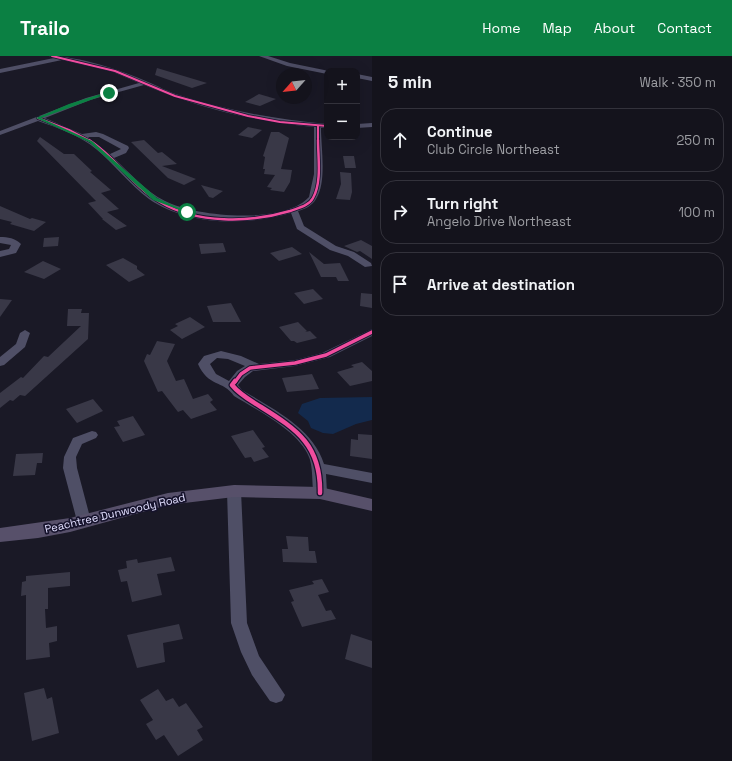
<!DOCTYPE html>
<meta charset="utf-8">
<style>
body{margin:0;font-family:"Space Grotesk",sans-serif;background:#1d1c25;color:#f1f3f6}
.controls{position:absolute;right:12px;top:12px;display:grid;overflow:hidden;border-radius:8px;box-shadow:0 4px 16px #0002}
.controls button{width:36px;height:36px;display:grid;place-items:center;padding:0;border:0;border-bottom:1px solid #33323b;background:#14131c;color:#f1f3f6;font:20px sans-serif}
.compass{position:absolute;left:276px;top:12px;width:36px;height:36px;border-radius:50%;background:#14131c;box-shadow:0 4px 16px #0002;rotate:243deg}
.stop{position:absolute;width:12px;height:12px;margin:-9px;border:3px solid #0b8043;border-radius:50%;background:#fff}
.stop.end{background:#0b8043;border-color:#fff;box-shadow:0 1px 4px #0008}
.list{margin:0;padding:0;list-style:none}
h2{display:flex;justify-content:space-between;align-items:center;height:52px;margin:0;padding:0 16px;font-size:17px}
h2 small{font-size:13px;font-weight:400;color:#9d9ea3}
.list li{display:grid;grid-template-columns:26px 1fr auto;gap:12px;align-items:center;box-sizing:border-box;height:64px;margin:0 8px 8px;padding:0 8px;border:1px solid #33323b;border-radius:16px}
.list b{display:block;font-size:15px;white-space:nowrap}
.list p{margin:0;font-size:13px;white-space:nowrap;color:#9d9ea3}
.list em{font-size:13px;font-style:normal;color:#9d9ea3}
.icon{flex:none;width:22px;height:22px;fill:none;stroke:currentColor;stroke-width:2;stroke-linecap:round;stroke-linejoin:round}
.map{position:relative;flex:none;width:372px;height:705px;overflow:hidden}
header{display:flex;align-items:center;gap:24px;box-sizing:border-box;height:56px;padding:0 20px;background:#0b8043;color:#fff}
header strong{font-size:19px}
nav{display:flex;gap:22px;margin-inline-start:auto;font-size:14px}
main{display:flex}
aside{flex:1;background:#14131c}
.map>svg:first-child{display:block}
.water{fill:#132a4d}
.building{fill:#393847}
.lines{fill:none;stroke-linecap:round;stroke-linejoin:round}
.minor{fill:#4f4f66;fill-rule:evenodd}
.major{fill:#57506a;fill-rule:evenodd}
.cycleway-far3-casing{stroke:#16132c;stroke-width:3.5}
.cycleway-far2-casing{stroke:#16132c;stroke-width:4}
.cycleway-far1-casing{stroke:#16132c;stroke-width:5.5}
.cycleway-casing{stroke:#16132c;stroke-width:7}
.cycleway-far3{stroke:#ef4d9e;stroke-width:2}
.cycleway-far2{stroke:#ef4d9e;stroke-width:2.5}
.cycleway-far1{stroke:#ef4d9e;stroke-width:3.5}
.cycleway{stroke:#ef4d9e;stroke-width:4.5}
.route{fill:#0b8043}
.labels{text-anchor:middle;stroke-width:3.5;stroke-linejoin:round;paint-order:stroke}
.street-label{font-size:11px;fill:#e1defe;stroke:#16132c}
</style>
<header>
<strong>Trailo</strong>
<nav><a>Home</a><a>Map</a><a>About</a><a>Contact</a></nav>
</header>
<main>
<div class="map">
<svg width="372" height="705" viewBox="0 0 372 705">
<rect width="100%" height="100%" fill="#1a1926"/>
<!-- water -->
<polygon class="water" points="372,341 372,364 356,368 333,378 323,377 311,372 308,365 298,357 302,348 320,342"/>
<!-- building -->
<g class="building">
<polygon points="157,12 207,27 192,32 155,19"/>
<polygon points="259,38 276,43 260,50 245,46"/>
<polygon points="248,71 262,74 252,82 238,79"/>
<polygon points="271,76 279,76 289,82 281,113 292,114 290,126 284,136 270,134 272,132 267,131 275,119 264,118 265,113 263,113 265,101 263,100"/>
<polygon points="40,81 64,98 74,98 92,115 90,116 111,134 101,137 119,153 107,156 127,170 116,174 102,163 103,163 88,147 96,145 37,85"/>
<polygon points="144,84 158,97 162,96 177,108 162,110 196,123 184,129 168,122 131,86"/>
<polygon points="343,100 354,100 356,112 345,112"/>
<polygon points="340,116 351,117 352,136 350,144 336,143 341,128"/>
<polygon points="201,129 223,135 213,142 209,141"/>
<polygon points="0,150 30,163 32,162 46,166 34,175 10,168 12,166 0,163"/>
<polygon points="59,181 58,190 43,191 44,182"/>
<polygon points="361,184 372,190 372,203 360,195 357,196 344,190"/>
<polygon points="223,187 226,196 201,198 199,188"/>
<polygon points="292,191 302,198 279,205 270,197"/>
<polygon points="309,196 324,208 340,207 349,225 338,225 336,221 321,221"/>
<polygon points="123,202 137,210 137,213 145,219 129,226 106,209"/>
<polygon points="43,205 61,213 44,223 24,216"/>
<polygon points="313,233 323,243 304,248 294,237"/>
<polygon points="361,237 372,238 372,252 360,250"/>
<polygon points="0,243 12,244 0,261"/>
<polygon points="231,247 241,266 213,266 207,250"/>
<polygon points="68,253 82,253 81,257 89,257 88,283 25,340 20,339 13,345 10,344 0,352 0,337 21,321 23,322 44,300 48,301 81,270 67,270"/>
<polygon points="190,261 205,271 182,283 170,274 178,270 175,268"/>
<polygon points="298,266 307,275 305,276 310,275 317,282 297,287 294,285 291,285 279,271"/>
<polygon points="157,285 175,288 167,305 176,325 184,323 193,343 208,338 213,344 210,346 217,354 191,363 183,354 178,356 162,335 158,336 144,305 147,298 150,299"/>
<polygon points="362,306 372,315 372,325 350,330 337,316 354,311 351,309"/>
<polygon points="312,318 319,333 287,336 282,322"/>
<polygon points="93,343 103,355 77,367 66,353"/>
<polygon points="133,360 145,379 123,386 114,371 120,370 117,365"/>
<polygon points="253,374 265,391 262,392 269,401 254,406 251,401 245,402 231,380"/>
<polygon points="358,378 372,379 372,403 350,400 351,383 358,384"/>
<polygon points="43,397 42,407 37,407 35,419 13,420 16,398"/>
<polygon points="286,480 308,481 309,495 315,495 317,507 283,506 282,493 288,493"/>
<polygon points="171,501 175,515 157,518 162,539 132,546 127,525 121,526 118,514 127,512 126,505 137,503 138,507"/>
<polygon points="70,516 70,530 48,532 48,553 45,553 46,572 57,570 57,585 49,587 50,601 26,604 26,539 21,540 22,526 26,525 26,520"/>
<polygon points="322,523 329,536 318,539 326,555 331,554 336,563 302,571 291,546 294,545 289,534 314,528 312,525"/>
<polygon points="179,568 183,583 163,587 165,606 137,612 127,579"/>
<polygon points="351,578 372,585 372,612 345,603"/>
<polygon points="44,632 47,643 52,641 59,677 32,685 24,637"/>
<polygon points="158,633 166,645 173,642 179,651 186,647 203,671 197,674 203,684 178,700 164,679 156,684 146,668 153,664 140,644"/>
</g>
<g class="lines">
<!-- minor -->
<g class="minor">
<path d="M49,0C78,0 122,14 148,26C158,30 168,36 179,39C229,55 274,63 327,68V72H321C321,91 327,127 316,143C312,150 305,153 298,155L304,170L336,190L354,196L371,207L372,210L365,211L348,200L330,194L297,173L291,157C246,170 188,170 149,143C129,128 114,108 96,93C79,79 58,72 38,65L0,79V75L86,42L139,27L113,16L62,4L0,17V13L54,2ZM144,29C198,52 256,66 314,71V118L309,141C284,169 196,161 165,145C145,135 130,117 114,102L126,97L129,92L128,90L103,78L96,76L82,78L45,62L90,44ZM88,81H99L121,93L110,98Z"/>
<polygon points="259,0 268,0 290,7 329,15 327,15 327,18 287,10"/>
<polygon points="357,18 372,21 372,25 357,22"/>
<polygon points="372,67 372,71 357,72 357,68"/>
<path d="M0,181C8,181 15,182 21,188L16,197L0,201V195L9,193L11,189L0,187Z"/>
<path d="M372,273V280L330,301L295,310L253,315L245,321L238,329L242,334C273,353 313,372 324,408L372,417V427L326,418L327,437L325,441L320,442L315,441C311,434 314,413 309,401C299,375 257,354 234,340C223,324 208,331 198,308L204,300L221,295L241,300L259,308L295,304L322,297ZM217,302L228,303L245,310L237,315L229,325L216,318L210,308Z"/>
<polygon points="25,274 30,277 25,291 4,309 0,310 0,301 16,288 20,277"/>
<polygon points="92,375 96,376 98,379 96,382 82,388 76,401 77,412 91,465 89,469 84,470 79,469 77,465 63,412 64,401 73,382"/>
<polygon points="234,430 239,432 241,435 247,567 259,600 285,639 282,645 276,647 270,645 252,619 241,596 231,567 227,435 229,432"/>
</g>
<!-- major -->
<polygon class="major" points="234,429 320,431 372,443 372,455 320,443 234,441 168,449 70,476 38,482 0,486 0,472 70,462 168,437"/>
<!-- cycleway-far3 casing -->
<g class="cycleway-far3-casing">
<g id="cycleway-far3">
<polyline points="52,0 115,15 175,40 248,60 280,66 327,70"/>
<polyline points="38,62 69,74 90,85"/>
<polyline points="318,85 318,70"/>
</g>
</g>
<!-- cycleway-far2 casing -->
<g class="cycleway-far2-casing">
<path id="cycleway-far2" d="M89,84C116,101 132,130 160,146C197,168 250,167 290,155C298,152 309,150 313,142C322,126 318,101 318,84"/>
</g>
<!-- cycleway-far1 casing -->
<g class="cycleway-far1-casing">
<polyline id="cycleway-far1" points="235,326 241,318 250,312 295,307 326,299 372,276"/>
</g>
<!-- cycleway casing -->
<g class="cycleway-casing">
<path id="cycleway" d="M235,325L232,329C240,339 250,344 261,351C298,374 321,390 320,437"/>
</g>
<!-- cycleway-far3 -->
<use href="#cycleway-far3" class="cycleway-far3"/>
<!-- cycleway-far2 -->
<use href="#cycleway-far2" class="cycleway-far2"/>
<!-- cycleway-far1 -->
<use href="#cycleway-far1" class="cycleway-far1"/>
<!-- cycleway -->
<use href="#cycleway" class="cycleway"/>
</g>
<!-- route -->
<polygon class="route" points="107,36 110,37 41,62 92,85 157,142 188,156 188,157 153,144 89,86 36,62 69,48"/>
<g class="labels">
<!-- street labels -->
<g class="street-label">
<text transform="translate(115 457) rotate(-13)" y="4">Peachtree Dunwoody Road</text>
</g>
</g>
</svg>
<div class="controls">
<button>+</button>
<button>−</button>
</div>
<svg class="compass" viewBox="-18 -18 36 36"><path d="M0-13l5 13h-10z" fill="#e53935"/><path d="M0 13l5-13h-10z" fill="#9d9ea3"/></svg>
<div class="stop" style="left:187px;top:156px"></div>
<div class="stop end" style="left:109px;top:37px"></div>
</div>
<aside>
<h2>5 min<small>Walk · 350 m</small></h2>
<ul class="list">
<li><svg class="icon" aria-label="ahead" viewBox="0 0 24 24"><path d="M12 20V5M6 11l6-6 6 6"/></svg><div><b>Continue</b><p>Club Circle Northeast</p></div><em>250 m</em></li>
<li><svg class="icon" aria-label="right" viewBox="0 0 24 24"><path d="M7 20v-9h11M14 6l5 5-5 5"/></svg><div><b>Turn right</b><p>Angelo Drive Northeast</p></div><em>100 m</em></li>
<li><svg class="icon" aria-label="arrive" viewBox="0 0 24 24"><path d="M6 21V4h12l-3 4 3 4H6"/></svg><div><b>Arrive at destination</b></div></li>
</ul>
</aside>
</main>
